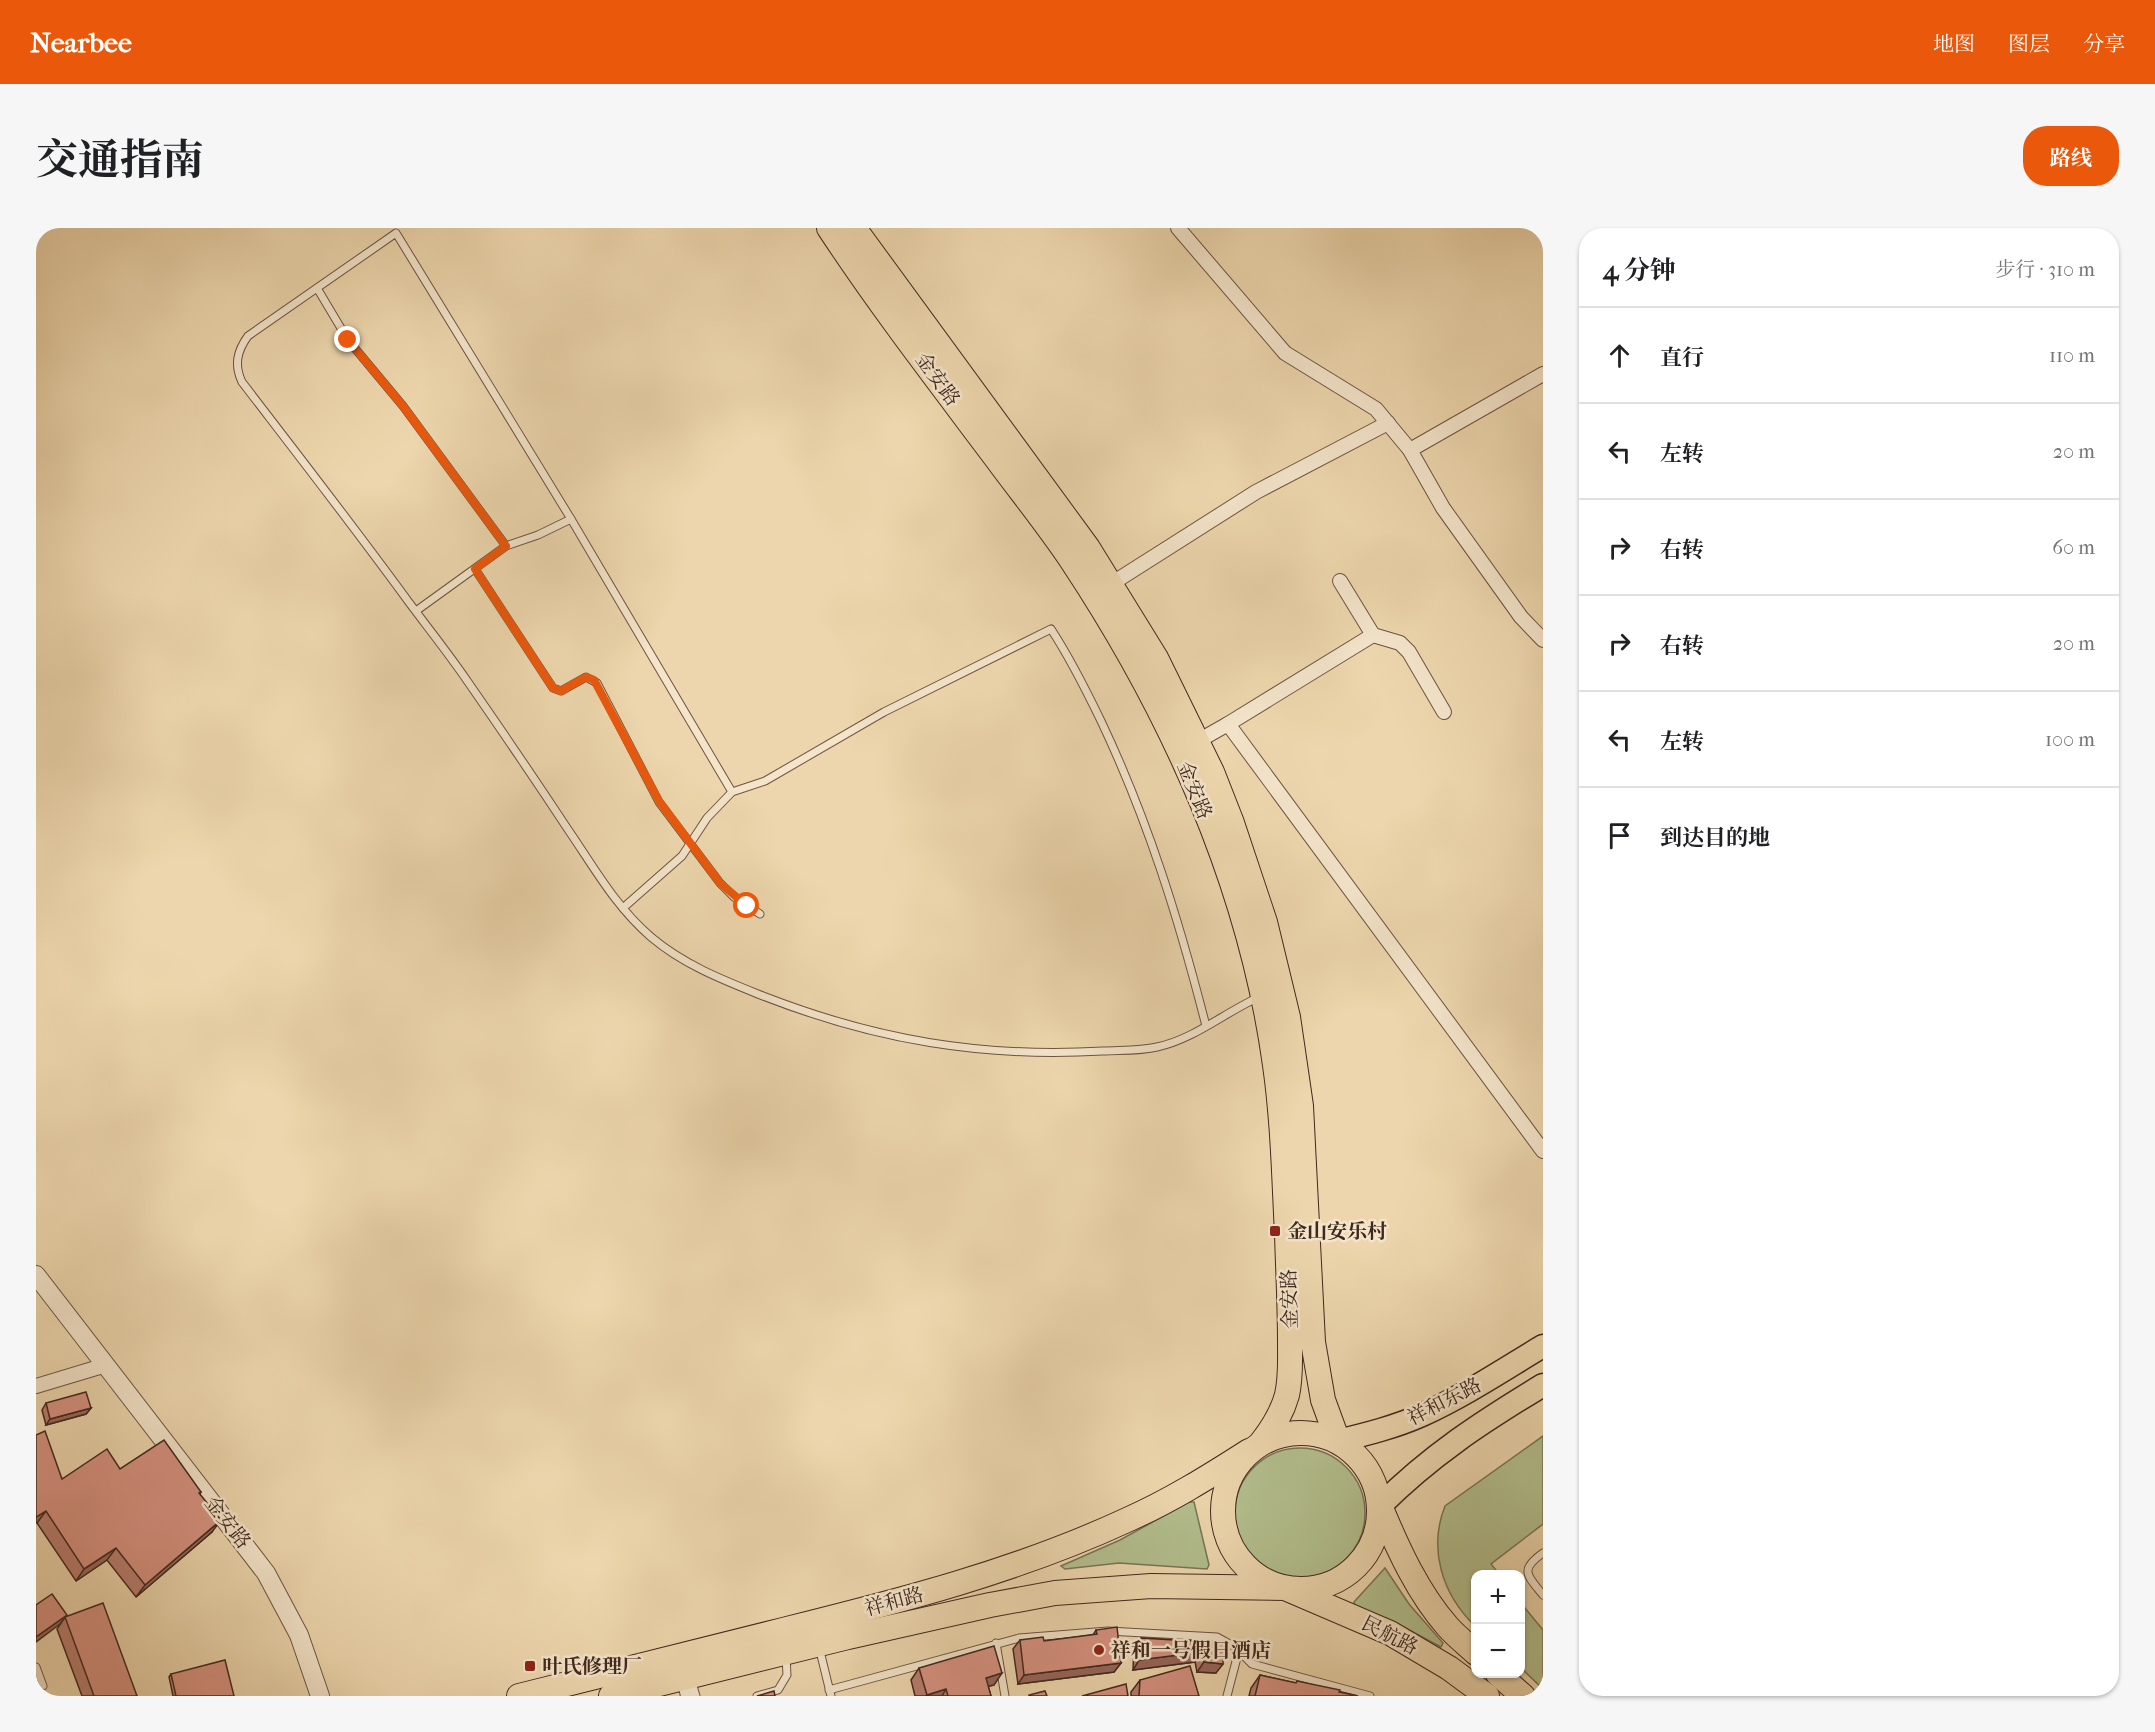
<!DOCTYPE html>
<html lang="zh">
<meta charset="utf-8">
<style>
body{margin:0;font-family:"IM FELL French Canon","Noto Serif SC",serif;background:#f6f6f6;color:#202124}
.controls{position:absolute;right:18px;bottom:18px;display:grid;overflow:hidden;border-radius:12px;box-shadow:0 2px 4px #0004}
.controls button{width:54px;height:54px;display:grid;place-items:center;padding:0;border:0;border-bottom:2px solid #e0e0e0;background:#fff;color:#202124;font:30px sans-serif}
.stop{position:absolute;width:18px;height:18px;margin:-14px;border:4px solid #ea580c;border-radius:50%;background:#fff}
.stop.end{background:#ea580c;border-color:#fff;box-shadow:0 2px 6px #0008}
.list{margin:0;padding:0;list-style:none}
h2{display:flex;justify-content:space-between;align-items:center;height:78px;margin:0;padding:0 24px;font-size:26px}
h2 small{font-size:20px;font-weight:400;color:#757577}
.list li{display:grid;grid-template-columns:39px 1fr auto;gap:18px;align-items:center;box-sizing:border-box;height:96px;padding:0 24px;border-top:2px solid #e0e0e0}
.list b{display:block;font-size:22px;white-space:nowrap}
.list em{font-size:20px;font-style:normal;color:#757577}
.icon{flex:none;width:33px;height:33px;fill:none;stroke:currentColor;stroke-width:2;stroke-linecap:round;stroke-linejoin:round}
.map{position:relative;flex:none;width:1507px;height:1468px;overflow:hidden;border-radius:24px}
header{display:flex;align-items:center;gap:36px;box-sizing:border-box;height:84px;padding:0 30px;background:#ea580c;color:#fff}
header strong{font-size:28px}
nav{display:flex;gap:33px;margin-inline-start:auto;font-size:21px}
.intro{display:flex;align-items:center;justify-content:space-between;box-sizing:border-box;height:144px;padding:0 36px}
h1{margin:0;font-size:42px}
.button{padding:15px 27px;border-radius:24px;background:#ea580c;color:#fff;font-size:21px;font-weight:700}
main{display:flex;gap:36px;padding:0 36px}
aside{flex:1;background:#fff;border-radius:24px;box-shadow:0 2px 4px #0004}
.map>svg:first-child{display:block}
.green{fill:#b3bf8e;stroke:#7a7456;stroke-width:1.5}
.lines{fill:none;stroke-linecap:round;stroke-linejoin:round}
.service-casing{stroke:#6c5442;stroke-width:9}
.minor-casing{stroke:#6c5442;stroke-width:16}
.tertiary-casing{stroke:#6c5442;stroke-width:20}
.primary-casing{stroke:#41281e;stroke-width:25}
.trunk-casing{stroke:#41281e;stroke-width:26}
.service{stroke:#f3e4ca;stroke-width:7}
.minor{stroke:#f3e4ca;stroke-width:14}
.tertiary{stroke:#f3e4ca;stroke-width:18}
.primary{stroke:#edd6ad;stroke-width:22}
.trunk{stroke:#edd6ad;stroke-width:24}
.wall{fill:#b87d6e;stroke:#41281e;stroke-width:1.5}
.shaded-wall{fill:#96665a;stroke:#41281e;stroke-width:1.5}
.building{fill:#d69180;stroke:#41281e;stroke-width:1.5}
.route{stroke:#ea580c;stroke-width:8}
.poi-dot{fill:#8f2418;stroke:#f3e4ca;stroke-width:2}
.labels{text-anchor:middle;stroke-width:5;stroke-linejoin:round;paint-order:stroke}
.street-label{font-size:20px;fill:#41281e;stroke:#f3e4ca}
.poi-label{font-size:20px;font-weight:bold;fill:#41281e;stroke:#f3e4ca;text-anchor:start}
</style>
<header>
<strong>Nearbee</strong>
<nav><a>地图</a><a>图层</a><a>分享</a></nav>
</header>
<div class="intro"><h1>交通指南</h1><a class="button">路线</a></div>
<main>
<div class="map">
<svg width="1507" height="1468" viewBox="0 0 1507 1468">
<rect width="100%" height="100%" fill="#edd6ad"/>
<filter id="stains"><feTurbulence type="fractalNoise" baseFrequency=".00333" numOctaves="4"/><feColorMatrix values="0 0 0 0 .2 0 0 0 0 .09 0 0 0 0 .02 0 0 0 .5 -.17"/></filter>
<radialGradient id="worn" r=".72"><stop offset=".6" stop-color="#630" stop-opacity="0"/><stop offset="1" stop-color="#630" stop-opacity=".3"/></radialGradient>
<!-- green -->
<g class="green">
<path d="M1507,1208V1296L1455,1336L1463,1346H1440L1439,1398C1406,1366 1392,1321 1409,1278Z"/>
<circle cx="1264" cy="1285" r="65"/>
<polygon points="1153,1274 1158,1274 1173,1337 1171,1341 1083,1335 1029,1341 1025,1338 1084,1312"/>
<polygon points="1349,1340 1373,1376 1407,1415 1405,1419 1358,1394 1319,1378 1318,1374"/>
<polygon points="1484,1374 1507,1402 1507,1461 1485,1440"/>
</g>
<g class="lines">
<!-- service casing -->
<g class="service-casing">
<g id="service">
<polyline points="281,60 312,112 367,178 470,318"/>
<polyline points="439,341 517,460 525,463 550,449 561,455 623,574 684,655 698,669 724,686"/>
<polyline points="380,383 470,318 502,307 535,291"/>
<path d="M696,564L535,291L360,5L212,108C201,123 198,137 206,154C262,227 318,299 372,373C392,400 413,426 432,454C466,503 500,553 533,603C559,641 580,679 615,709C648,737 687,752 727,768C840,812 946,830 1067,823C1085,822 1104,823 1121,819C1158,811 1188,785 1223,769"/>
<path d="M587,680L646,628L671,590L696,564L729,553L848,484L1015,401C1034,430 1050,462 1065,493C1112,592 1143,692 1170,798"/>
<path d="M1507,1325C1483,1342 1491,1347 1507,1367"/>
<polyline points="960,1415 969,1468"/>
<polyline points="783,1419 795,1468"/>
<polyline points="0,1439 7,1458"/>
<polyline points="655,1451 660,1468"/>
<polyline points="793,1462 983,1410 1072,1403 1181,1409 1199,1419 1216,1436 1334,1468"/>
<polyline points="721,1468 742,1462 751,1447 750,1429"/>
<polyline points="1191,1468 1203,1422"/>
</g>
</g>
<!-- minor casing -->
<g class="minor-casing">
<g id="minor">
<polyline points="1142,0 1249,125 1340,181 1374,222 1407,280 1485,389 1507,412"/>
<polyline points="1374,222 1507,146"/>
<polyline points="1304,353 1337,407 1364,415 1373,424 1408,484"/>
<polyline points="1075,356 1220,264 1352,195"/>
<polyline points="1192,496 1337,407"/>
<polyline points="1162,513 1192,496 1507,923"/>
<polyline points="0,1158 70,1137"/>
<polyline points="648,1450 652,1468"/>
</g>
</g>
<!-- tertiary casing -->
<g class="tertiary-casing">
<polyline id="tertiary" points="0,1047 230,1345 263,1407 284,1468"/>
</g>
<!-- primary casing -->
<g class="primary-casing">
<g id="primary">
<path d="M1302,1213C1331,1206 1359,1199 1386,1187C1428,1168 1467,1142 1507,1118"/>
<path d="M1344,1278C1395,1227 1446,1194 1507,1157"/>
</g>
</g>
<!-- trunk casing -->
<g class="trunk-casing">
<g id="trunk">
<path d="M793,0C845,79 903,154 960,230C985,264 1012,297 1036,333C1136,484 1214,656 1239,837C1247,893 1248,949 1251,1006C1252,1042 1254,1078 1254,1114C1254,1132 1255,1150 1251,1167C1246,1185 1237,1200 1225,1215"/>
<polyline points="818,0 1052,320 1120,430 1176,544 1196,595 1229,694 1252,789 1265,878 1277,1114 1287,1172 1302,1213"/>
<circle cx="1265" cy="1283" r="78"/>
<path d="M1345,1280C1362,1321 1382,1365 1412,1399C1420,1408 1430,1416 1440,1425"/>
<polyline points="1462,1446 1487,1468"/>
<path d="M483,1468C571,1446 659,1424 747,1402C864,1373 981,1343 1091,1292C1134,1273 1174,1248 1213,1223"/>
<polyline points="575,1468 812,1409 954,1377 1019,1365 1115,1358 1249,1360 1354,1405 1413,1440 1451,1468"/>
</g>
</g>
<!-- service -->
<use href="#service" class="service"/>
<!-- minor -->
<use href="#minor" class="minor"/>
<!-- tertiary -->
<use href="#tertiary" class="tertiary"/>
<!-- primary -->
<use href="#primary" class="primary"/>
<!-- trunk -->
<use href="#trunk" class="trunk"/>
</g>
<!-- wall -->
<g class="wall">
<polygon points="10,1175 55,1180 50,1186 10,1197 6,1182"/>
<polygon points="84,1241 165,1264 164,1266 176,1304 100,1369 71,1332 40,1353 1,1295 26,1251"/>
<polygon points="29,1389 101,1468 46,1468 21,1401"/>
<polygon points="1060,1402 1085,1435 1078,1444 982,1456 977,1421 984,1412 1008,1413 1057,1407"/>
<polygon points="1105,1410 1188,1415 1180,1445 1161,1444 1159,1434 1097,1442 1098,1420"/>
<polygon points="883,1440 958,1457 952,1458 955,1468 879,1468 875,1452"/>
<polygon points="135,1446 198,1468 137,1468 133,1449"/>
<polygon points="1224,1447 1260,1455 1261,1453 1322,1468 1213,1468 1215,1460"/>
<polygon points="1104,1452 1163,1468 1095,1468 1095,1464"/>
</g>
<!-- shaded-wall -->
<g class="shaded-wall">
<polygon points="55,1180 50,1186 10,1197 14,1191"/>
<polygon points="10,1283 1,1295 0,1295 0,1289"/>
<polygon points="185,1292 176,1304 100,1369 109,1357"/>
<polygon points="80,1320 71,1332 40,1353 48,1341"/>
<polygon points="31,1387 24,1396 0,1414 0,1409"/>
<polygon points="1166,1424 1159,1434 1097,1442 1103,1432"/>
<polygon points="1168,1434 1187,1436 1180,1445 1161,1444"/>
<polygon points="1085,1435 1078,1444 982,1456 988,1447"/>
<polygon points="966,1445 958,1457 941,1461 950,1450"/>
<polygon points="910,1461 906,1468 890,1468 891,1467"/>
</g>
<!-- building -->
<g class="building">
<polygon points="50,1164 55,1180 14,1191 10,1175"/>
<polygon points="9,1203 26,1251 71,1221 84,1241 128,1212 165,1264 163,1265 185,1292 109,1357 80,1320 48,1341 10,1283 0,1289 0,1207"/>
<polygon points="16,1366 31,1387 0,1409 0,1377"/>
<polygon points="67,1375 101,1468 58,1468 29,1389"/>
<polygon points="1081,1399 1085,1435 988,1447 984,1412 1007,1409 1008,1413 1061,1406 1060,1402"/>
<polygon points="1105,1410 1188,1415 1187,1436 1168,1434 1166,1424 1103,1432"/>
<polygon points="958,1418 966,1445 950,1450 955,1468 912,1468 910,1461 891,1467 883,1440"/>
<polygon points="189,1432 198,1468 140,1468 135,1446"/>
<polygon points="1154,1438 1163,1468 1103,1468 1104,1452"/>
<polygon points="1224,1447 1260,1455 1261,1453 1304,1462 1303,1464 1322,1468 1219,1468"/>
<polygon points="1090,1456 1092,1468 1046,1468"/>
<polygon points="738,1463 739,1468 721,1468"/>
<polygon points="1009,1463 1011,1468 993,1468 993,1467"/>
</g>
<g class="lines">
<!-- route -->
<polyline class="route" points="312,112 367,178 470,318 439,341 517,460 525,463 550,449 558,452 623,573 684,655 711,678"/>
</g>
<!-- markers -->
<g class="poi-dot">
<rect x="1233" y="997" width="12" height="12" rx="3"/>
<circle cx="1063" cy="1422" r="6"/>
<rect x="488" y="1432" width="12" height="12" rx="3"/>
</g>
<g class="labels">
<!-- street labels -->
<g class="street-label">
<text transform="translate(902 151) rotate(54)" y="7">金安路</text>
<text transform="translate(1159 562) rotate(68)" y="7">金安路</text>
<text transform="translate(1253 1071) rotate(-92)" y="7">金安路</text>
<text transform="translate(1408 1173) rotate(-27)" y="7">祥和东路</text>
<text transform="translate(192 1294) rotate(52)" y="7">金安路</text>
<text transform="translate(858 1373) rotate(-15)" y="7">祥和路</text>
<text transform="translate(1354 1407) rotate(27)" y="7">民航路</text>
</g>
<!-- poi labels -->
<g class="poi-label">
<text x="1251" y="1010">金山安乐村</text>
<text x="1075" y="1429">祥和一号假日酒店</text>
<text x="506" y="1445">叶氏修理厂</text>
</g>
</g>
<rect width="100%" height="100%" filter="url(#stains)"/>
<rect width="100%" height="100%" fill="url(#worn)"/>
</svg>
<div class="controls">
<button>+</button>
<button>−</button>
</div>
<div class="stop" style="left:711px;top:678px"></div>
<div class="stop end" style="left:312px;top:112px"></div>
</div>
<aside>
<h2>4 分钟<small>步行 · 310 m</small></h2>
<ul class="list">
<li><svg class="icon" aria-label="ahead" viewBox="0 0 24 24"><path d="M12 20V5M6 11l6-6 6 6"/></svg><div><b>直行</b></div><em>110 m</em></li>
<li><svg class="icon" aria-label="left" viewBox="0 0 24 24"><path d="M17 20v-9H6M10 6l-5 5 5 5"/></svg><div><b>左转</b></div><em>20 m</em></li>
<li><svg class="icon" aria-label="right" viewBox="0 0 24 24"><path d="M7 20v-9h11M14 6l5 5-5 5"/></svg><div><b>右转</b></div><em>60 m</em></li>
<li><svg class="icon" aria-label="right" viewBox="0 0 24 24"><path d="M7 20v-9h11M14 6l5 5-5 5"/></svg><div><b>右转</b></div><em>20 m</em></li>
<li><svg class="icon" aria-label="left" viewBox="0 0 24 24"><path d="M17 20v-9H6M10 6l-5 5 5 5"/></svg><div><b>左转</b></div><em>100 m</em></li>
<li><svg class="icon" aria-label="arrive" viewBox="0 0 24 24"><path d="M6 21V4h12l-3 4 3 4H6"/></svg><div><b>到达目的地</b></div></li>
</ul>
</aside>
</main>
